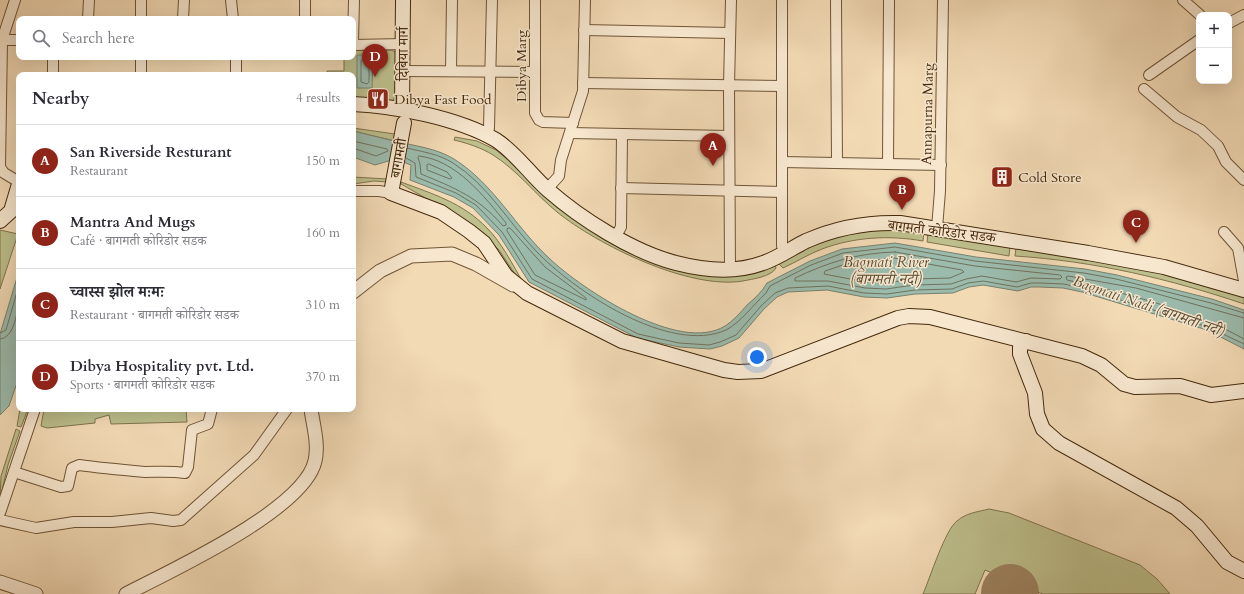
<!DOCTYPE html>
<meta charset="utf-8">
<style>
body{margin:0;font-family:Cardo,"Noto Serif Devanagari",serif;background:#f2f2f3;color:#2b2b33}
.controls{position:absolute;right:12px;top:12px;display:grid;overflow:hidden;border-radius:8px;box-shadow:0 4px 16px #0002}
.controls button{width:36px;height:36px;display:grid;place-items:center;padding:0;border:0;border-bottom:1px solid #e1e1e2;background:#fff;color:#2b2b33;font:20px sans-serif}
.you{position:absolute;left:757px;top:357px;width:14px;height:14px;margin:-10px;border:3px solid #fff;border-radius:50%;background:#1a73e8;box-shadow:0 0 0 6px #1a73e833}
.badge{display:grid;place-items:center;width:26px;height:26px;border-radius:50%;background:#8f2418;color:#fff;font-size:13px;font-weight:700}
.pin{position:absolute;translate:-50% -33px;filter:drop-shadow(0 1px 2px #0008)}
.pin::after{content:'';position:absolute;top:21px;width:14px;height:12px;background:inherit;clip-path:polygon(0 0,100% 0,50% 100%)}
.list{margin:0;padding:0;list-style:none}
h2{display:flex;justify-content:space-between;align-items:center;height:52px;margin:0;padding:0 16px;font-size:17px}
h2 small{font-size:13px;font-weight:400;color:#7c7c81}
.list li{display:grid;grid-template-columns:26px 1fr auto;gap:12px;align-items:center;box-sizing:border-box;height:72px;padding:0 16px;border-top:1px solid #e1e1e2}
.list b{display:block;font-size:15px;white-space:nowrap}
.list p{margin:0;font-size:13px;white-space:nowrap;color:#7c7c81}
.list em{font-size:13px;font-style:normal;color:#7c7c81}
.icon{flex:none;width:22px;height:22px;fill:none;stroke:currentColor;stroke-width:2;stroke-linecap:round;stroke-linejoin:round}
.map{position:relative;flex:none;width:1244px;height:594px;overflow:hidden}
.search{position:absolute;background:#fff;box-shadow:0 4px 16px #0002;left:16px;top:16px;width:340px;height:44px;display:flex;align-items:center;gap:10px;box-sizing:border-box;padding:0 14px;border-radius:8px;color:#7c7c81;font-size:15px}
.panel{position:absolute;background:#fff;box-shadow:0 4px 16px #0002;left:16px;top:72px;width:340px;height:340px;border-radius:8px}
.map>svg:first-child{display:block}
.green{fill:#bdbf8c;stroke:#81744c}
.water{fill:#9bbbad;stroke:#79816c}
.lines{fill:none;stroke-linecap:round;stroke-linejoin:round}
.shore{stroke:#70725c;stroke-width:1}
.taxiway{stroke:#9c8260;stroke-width:23}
.runway{stroke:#9c8260;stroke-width:58}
.minor-casing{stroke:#705536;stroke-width:12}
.tertiary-casing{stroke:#705536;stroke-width:15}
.secondary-casing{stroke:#45290b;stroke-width:16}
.minor{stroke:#f7e7cf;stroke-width:10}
.tertiary{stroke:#f7e7cf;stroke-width:13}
.secondary{stroke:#f7e7cf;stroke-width:14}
.labels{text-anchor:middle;stroke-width:3;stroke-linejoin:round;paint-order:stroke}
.street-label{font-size:14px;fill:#45290b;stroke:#f7e7cf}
.poi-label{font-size:14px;fill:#45290b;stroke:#f7e7cf;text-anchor:start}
.water-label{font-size:15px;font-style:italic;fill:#5a4e34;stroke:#f7e7cf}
</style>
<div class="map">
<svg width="1244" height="594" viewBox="0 0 1244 594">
<rect width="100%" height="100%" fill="#f2dab5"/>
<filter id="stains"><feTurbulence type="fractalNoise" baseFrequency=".005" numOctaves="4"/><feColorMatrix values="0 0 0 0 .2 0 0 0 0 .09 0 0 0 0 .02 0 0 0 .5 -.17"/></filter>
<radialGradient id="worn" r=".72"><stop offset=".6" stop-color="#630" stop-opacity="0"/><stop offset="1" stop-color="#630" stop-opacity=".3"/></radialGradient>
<!-- green -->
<g class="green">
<path d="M353,50H391L395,52C400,61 398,94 392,102L353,100V75H327V71H344V57H353Z"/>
<polygon points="353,128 395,134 395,141 353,131"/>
<path d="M455,137L477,141L496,150L519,169L534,187L559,206L659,262L775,264L776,268C771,277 752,279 743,281C689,290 598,245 557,212C535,194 517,170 493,155C482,148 467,143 454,140Z"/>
<polygon points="353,177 388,179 388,182 374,181 353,184"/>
<path d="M401,182C433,194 463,203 487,228C502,243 512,264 523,282L517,277L499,250L476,227L401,184Z"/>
<polygon points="0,230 18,234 0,289"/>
<path d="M876,230H907L924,232L923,241C889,235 854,237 822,249C809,254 796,262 783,268L778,263L816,244L845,235Z"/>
<polygon points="928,233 1010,247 1009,256 927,242"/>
<path d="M1016,248L1159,271L1244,296V304C1170,279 1094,261 1015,256Z"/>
<polygon points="20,409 28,409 21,427 17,426"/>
<polygon points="44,409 186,409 187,422 111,424 109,415 95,419 95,423 47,428 41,426"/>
<polygon points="16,429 20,431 8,465 0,499 1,476"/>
<path d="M989,509L1009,513L1140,565L1157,579L1170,594H1043L985,570L975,594H923C930,578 945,530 957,521C966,513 977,512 989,509Z"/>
</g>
<!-- water -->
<g class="water">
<polygon points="357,55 373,55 372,88 357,88"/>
<path d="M353,131C367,134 380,138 394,141C415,146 436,148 454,159C494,184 516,228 550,259C583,290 680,354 725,326C733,321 741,312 747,305C755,298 762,292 767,283L810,261L842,249L895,243L976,257L1085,269L1117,275L1212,299L1244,310V349L1207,330L1082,292L1063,288L1039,287H1031L1018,291L983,285L969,287L953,293L915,294L887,298L864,297L827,290L788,292L777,297L764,309L739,338L722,346L710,349L679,347L637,338L529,282L499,235L473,208L454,197L410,180L411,165L395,159L375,165L353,157Z"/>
<polygon points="19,271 19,377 9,406 0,415 0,334"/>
</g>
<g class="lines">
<!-- shore -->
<g class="shore">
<polygon points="363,59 369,61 369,82 367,84 361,82 361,61"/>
<polyline points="353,141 387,149 388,151 376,156 353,148"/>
<path d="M407,148C423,152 439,154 453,163C488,185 508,222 536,251C574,291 670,355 726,330C739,324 755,303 766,293L770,286L811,265L843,253L895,247L975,261L1084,273L1116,279L1211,303L1244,313"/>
<path d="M419,156C456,160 484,196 506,223V225L503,226C478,197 455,188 421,174L420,164L418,158Z"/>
<polyline points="406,158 415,163 416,177 456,193 476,205 502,232 532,279 638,334 679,343 709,345 720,342 736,335 761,306 775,293 788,288 828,286 864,293 887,294 915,290 952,289 968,283 983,281 1017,287 1031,283 1039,283 1064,284 1082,288 1208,327 1244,344"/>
<polygon points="429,164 447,172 452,178 450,179 427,170 427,165"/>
<polygon points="508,228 510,228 545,267 586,298 586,300 535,275 507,231"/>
<path d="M895,252L975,266L1060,275L1062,277L1060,279L1031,278L1016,282L982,276L966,279L951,284L914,285L886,289L865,288L828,281H795V278C829,262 857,253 895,252Z"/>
<polygon points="894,258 962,270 964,272 950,278 914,279 886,283 866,282 824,274 825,271 846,264"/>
<path d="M1244,318L1136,288L1068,276L1066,277L1067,280C1124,293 1193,310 1244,339"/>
<polyline points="0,333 6,330 19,285"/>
<path d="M0,339C14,338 16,315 19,304"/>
</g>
<!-- taxiway -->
<polyline class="taxiway" points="1006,594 1020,594"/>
<!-- runway -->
<polyline class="runway" points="1010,594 1010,593"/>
<!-- minor casing -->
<g class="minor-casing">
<g id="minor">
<polyline points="15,0 2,40 0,167 4,173 19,182"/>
<polyline points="141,0 141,19"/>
<polyline points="231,0 233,19"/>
<polyline points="305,0 305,19"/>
<polyline points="535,0 535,113 539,120 543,122 573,123"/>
<polyline points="782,0 782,246 786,252"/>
<polyline points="836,0 837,163"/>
<polyline points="1183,0 1200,15"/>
<polyline points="88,19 89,0"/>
<polyline points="183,19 184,0"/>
<polyline points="1229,23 1244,15"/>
<polyline points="584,30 730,33"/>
<polyline points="0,40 19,40"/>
<polyline points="353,42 354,0"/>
<polyline points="353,45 403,44"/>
<polyline points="403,71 534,72"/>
<polyline points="451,71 452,0"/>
<polyline points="53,75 53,57"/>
<polyline points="141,75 141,57"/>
<polyline points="236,75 236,57"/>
<polyline points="1149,75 1199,40"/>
<polyline points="583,83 782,86"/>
<polyline points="1144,89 1177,117 1201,130 1218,146 1226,162 1244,180"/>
<polyline points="570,133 729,136"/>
<polyline points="487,136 489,128 492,0"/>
<polyline points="782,162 941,165"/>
<polyline points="888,164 889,0"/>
<polyline points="621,188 782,192"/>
<polyline points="547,189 559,176 561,160 583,91 585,0"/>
<polyline points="353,191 379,191 391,193"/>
<polyline points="937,228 940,191 943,0"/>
<polyline points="1224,232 1238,248 1244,281"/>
<polyline points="616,236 621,227 622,135"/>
<polyline points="730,269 729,85 731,0"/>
<path d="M14,472L61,487L68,486L72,468L79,465C101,468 123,470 145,472C159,472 171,471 185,473L188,467L192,430L208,424L212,409"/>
<polyline points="0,513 35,409"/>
<polyline points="0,520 36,528 74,522 112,522 151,518 173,521 181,520 254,455 287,409"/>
</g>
</g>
<!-- tertiary casing -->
<g class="tertiary-casing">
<g id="tertiary">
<polyline points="353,292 380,271 411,256 452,254 476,264 513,285"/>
<polyline points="0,582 36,594"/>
<path d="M126,594C170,571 304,510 315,461C319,444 313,425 311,409"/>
</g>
</g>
<!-- secondary casing -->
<g class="secondary-casing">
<g id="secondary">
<path d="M353,104C396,106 458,118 496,140C516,153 530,174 548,190C581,219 633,252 676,263C703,270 736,273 763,263C778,258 792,248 806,241C835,228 869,222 900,223L1088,253L1164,267L1244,290"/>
<polyline points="402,108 403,0"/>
<polyline points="404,123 391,193 441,212 469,231 484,243 506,276 527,293 622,341 724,370 738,372 761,371 898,318 909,316 930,317 1082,356 1101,365 1124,384 1135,387 1180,386 1211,395 1244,391"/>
<polyline points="0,221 11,211 19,184"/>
<polyline points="1026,341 1020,347 1020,354 1035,393 1037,414 1043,429 1059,443 1176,508 1197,526 1227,562 1244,571"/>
</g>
</g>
<!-- minor -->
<use href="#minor" class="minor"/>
<!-- tertiary -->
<use href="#tertiary" class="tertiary"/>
<!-- secondary -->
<use href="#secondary" class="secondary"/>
</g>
<!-- icons -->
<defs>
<g id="restaurant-square" transform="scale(1.15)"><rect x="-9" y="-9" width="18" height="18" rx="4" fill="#8f2418" stroke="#f7e7cf"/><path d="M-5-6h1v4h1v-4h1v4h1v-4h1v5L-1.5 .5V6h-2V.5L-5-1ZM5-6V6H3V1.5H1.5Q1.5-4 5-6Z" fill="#fff"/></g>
<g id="building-square" transform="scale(1.15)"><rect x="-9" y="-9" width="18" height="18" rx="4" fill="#8f2418" stroke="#f7e7cf"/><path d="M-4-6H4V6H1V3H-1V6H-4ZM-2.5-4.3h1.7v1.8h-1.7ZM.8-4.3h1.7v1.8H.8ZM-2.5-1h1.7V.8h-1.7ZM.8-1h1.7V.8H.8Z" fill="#fff"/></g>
</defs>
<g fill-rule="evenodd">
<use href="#restaurant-square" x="378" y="99"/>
<use href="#building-square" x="1002" y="177"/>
</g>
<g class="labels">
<!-- street labels -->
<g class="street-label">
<text transform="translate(403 54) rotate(-90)" y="5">दिबिया मार्ग</text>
<text transform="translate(521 66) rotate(-90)" y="5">Dibya Marg</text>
<text transform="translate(927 114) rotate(-89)" y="5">Annapurna Marg</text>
<text transform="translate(398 158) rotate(-80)" y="5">बागामती</text>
<text transform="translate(942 231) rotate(7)" y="5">बागमती कोरिडोर सडक</text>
</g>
<!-- poi labels -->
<g class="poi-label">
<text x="394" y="104">Dibya Fast Food</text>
<text x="1018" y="182">Cold Store</text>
</g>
<!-- water labels -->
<g class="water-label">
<text x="886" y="267">Bagmati River<tspan x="886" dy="17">(बागमती नदी)</tspan></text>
<text transform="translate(1149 306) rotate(19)" y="5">Bagmati Nadi (बागमती नदी)</text>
</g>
</g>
<rect width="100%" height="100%" filter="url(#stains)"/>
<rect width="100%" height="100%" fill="url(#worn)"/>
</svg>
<div class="controls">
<button>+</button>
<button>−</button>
</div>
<div class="you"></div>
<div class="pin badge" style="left:713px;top:166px">A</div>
<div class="pin badge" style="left:902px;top:210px">B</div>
<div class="pin badge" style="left:1136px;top:243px">C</div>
<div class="pin badge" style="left:375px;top:77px">D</div>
<div class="search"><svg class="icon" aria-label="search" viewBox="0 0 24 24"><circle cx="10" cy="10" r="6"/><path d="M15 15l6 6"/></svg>Search here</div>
<section class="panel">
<h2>Nearby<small>4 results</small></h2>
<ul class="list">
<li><span class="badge">A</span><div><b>San Riverside Resturant</b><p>Restaurant</p></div><em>150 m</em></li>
<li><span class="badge">B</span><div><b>Mantra And Mugs</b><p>Café · बागमती कोरिडोर सडक</p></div><em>160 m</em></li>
<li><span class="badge">C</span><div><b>च्वास्स झोल मःमः</b><p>Restaurant · बागमती कोरिडोर सडक</p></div><em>310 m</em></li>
<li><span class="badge">D</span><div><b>Dibya Hospitality pvt. Ltd.</b><p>Sports · बागमती कोरिडोर सडक</p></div><em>370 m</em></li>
</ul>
</section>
</div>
